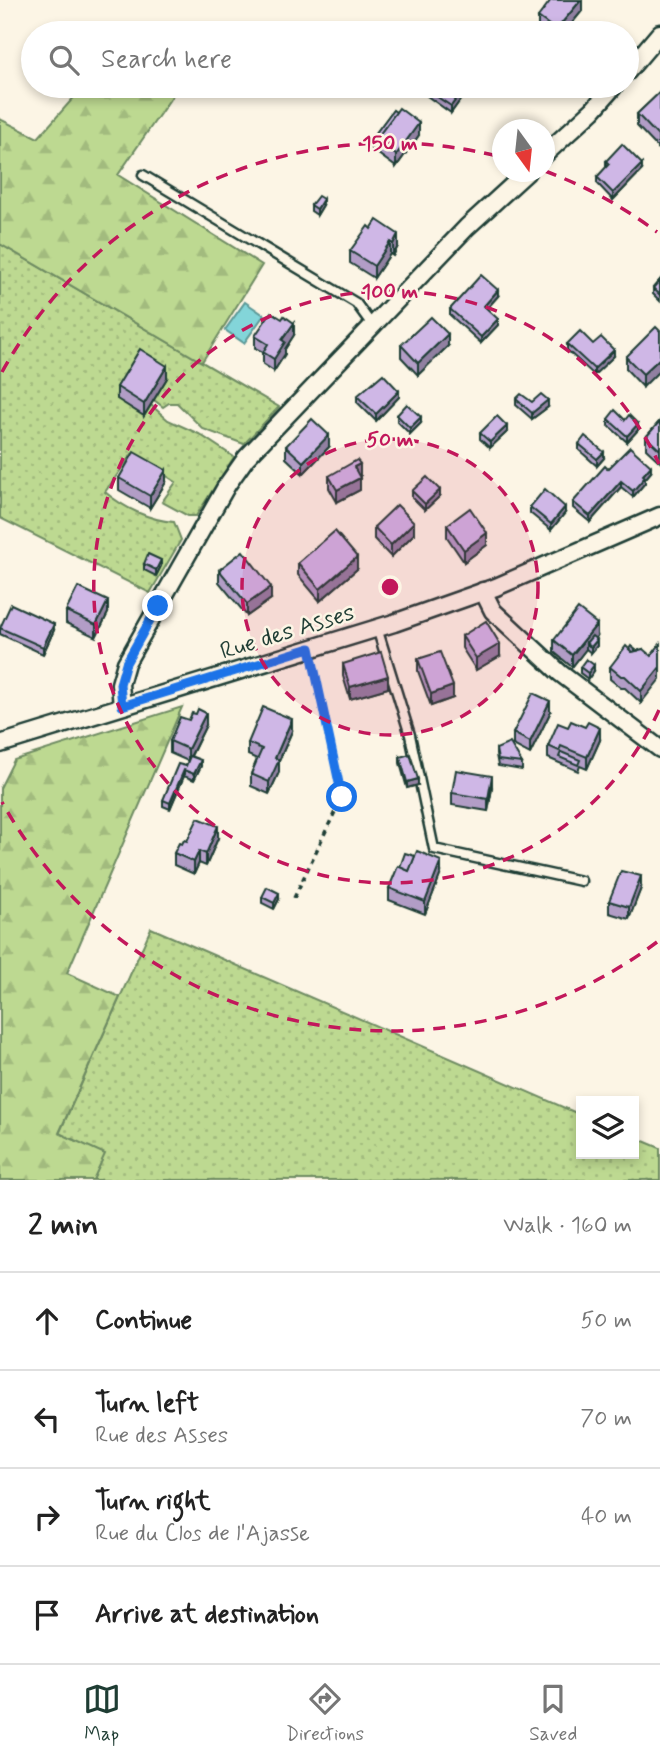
<!DOCTYPE html>
<meta charset="utf-8">
<style>
body{margin:0;font-family:Mynerve,sans-serif;background:#f6f6f6;color:#222}
.controls{position:absolute;right:21px;bottom:21px;display:grid;overflow:hidden;border-radius:0px;box-shadow:0 4px 10px #0003}
.controls button{width:63px;height:63px;display:grid;place-items:center;padding:0;border:0;border-bottom:2px solid #e0e0e0;background:#fff;color:#222;font:35px sans-serif}
.compass{position:absolute;left:492px;top:119px;width:63px;height:63px;border-radius:50%;background:#fff;box-shadow:0 4px 10px #0003;rotate:165deg}
.stop{position:absolute;width:21px;height:21px;margin:-16px;border:5px solid #1a73e8;border-radius:50%;background:#fff}
.stop.end{background:#1a73e8;border-color:#fff;box-shadow:0 2px 7px #0008}
.list{margin:0;padding:0;list-style:none}
h2{display:flex;justify-content:space-between;align-items:center;height:91px;margin:0;padding:0 28px;font-size:30px}
h2 small{font-size:23px;font-weight:400;color:#767676}
.list li{display:grid;grid-template-columns:46px 1fr auto;gap:21px;align-items:center;box-sizing:border-box;height:98px;padding:0 28px;border-top:2px solid #e0e0e0}
.list b{display:block;font-size:26px;white-space:nowrap}
.list p{margin:0;font-size:23px;white-space:nowrap;color:#767676}
.list em{font-size:23px;font-style:normal;color:#767676}
.icon{flex:none;width:38px;height:38px;fill:none;stroke:currentColor;stroke-width:2;stroke-linecap:round;stroke-linejoin:round}
.map{position:relative;flex:none;width:660px;height:1180px;overflow:hidden}
.search{position:absolute;background:#fff;box-shadow:0 4px 10px #0003;left:21px;right:21px;top:21px;height:77px;display:flex;align-items:center;gap:18px;box-sizing:border-box;padding:0 24px;border-radius:38px;color:#767676;font-size:26px}
.sheet{height:483px;background:#fff}
nav{display:flex;justify-content:space-around;align-items:center;box-sizing:border-box;height:98px;border-top:2px solid #e0e0e0;background:#fff;font-size:19px;color:#767676}
nav a{display:grid;justify-items:center;gap:4px}
nav .on{color:#1f3d34}
.map>svg:first-child{display:block}
.grass{fill:url(#grass-dots);stroke:#6e8b62;stroke-width:2}
.forest{fill:url(#forest-firs);stroke:#6e8b62;stroke-width:2}
.water{fill:#83d5d9;stroke:#5b9897;stroke-width:2}
.lines{fill:none;stroke-linecap:round;stroke-linejoin:round}
.service-casing{stroke:#1f3d34;stroke-width:13}
.minor-casing{stroke:#1f3d34;stroke-width:21}
.path{stroke:#1f3d34;stroke-width:3.5;stroke-dasharray:5 5;stroke-linecap:butt}
.service{stroke:#fcf5e5;stroke-width:8}
.minor{stroke:#fcf5e5;stroke-width:16}
.wall{fill:#b29dc6;stroke:#1f3d34;stroke-width:2}
.shaded-wall{fill:#9180a1;stroke:#1f3d34;stroke-width:2}
.building{fill:#cfb7e6;stroke:#1f3d34;stroke-width:2}
.route{stroke:#1a73e8;stroke-width:9}
.ring{fill:none;stroke:#c2185b;stroke-width:3.5;stroke-dasharray:12 9}
.labels{text-anchor:middle;stroke-width:5;stroke-linejoin:round;paint-order:stroke}
.street-label{font-size:24px;fill:#1f3d34;stroke:#fcf5e5}
.centre{fill:#c2185b;stroke:#fcf5e5;stroke-width:3.5}
.ring-label{font-size:21px;text-anchor:middle;font-weight:bold;fill:#c2185b;stroke:#fcf5e5;stroke-width:5;stroke-linejoin:round;paint-order:stroke}
</style>
<div class="map">
<svg width="660" height="1180" viewBox="0 0 660 1180">
<defs>
<pattern id="grass-dots" width="8" height="8" patternUnits="userSpaceOnUse" patternTransform="scale(1.75)"><rect width="8" height="8" fill="#bdd991"/><path d="M2 2h.1M6 6h.1" fill="none" stroke="#a2bb7e" stroke-width="1.8" stroke-linecap="round"/></pattern>
<pattern id="forest-firs" width="22" height="20" patternUnits="userSpaceOnUse" patternTransform="scale(1.75)"><rect width="22" height="20" fill="#bdd991"/><path d="M5 1l3.5 6h-7zM16 11l3.5 6h-7z" fill="#a2bb7e"/></pattern>
</defs>
<rect width="100%" height="100%" fill="#fcf5e5"/>
<filter id="ink" filterUnits="userSpaceOnUse"><feTurbulence type="fractalNoise" baseFrequency=".0143" numOctaves="2"/><feDisplacementMap in="SourceGraphic" scale="14" xChannelSelector="R" yChannelSelector="G"/><feConvolveMatrix kernelMatrix="1 2 1 2 8 2 1 2 1" color-interpolation-filters="sRGB"/></filter>
<g filter="url(#ink)">
<!-- grass -->
<g class="grass">
<path d="M0,244L279,407L244,444L203,429L177,403H169L163,407L154,400L144,416L151,405L168,420L199,434L234,457L196,516H188L162,502L176,482L132,454L105,492C124,508 149,520 174,522L181,540L150,593L0,518Z"/>
<polygon points="151,928 581,1115 581,1154 634,1154 634,1137 660,1148 660,1180 93,1180 104,1154 59,1134"/>
</g>
<!-- forest -->
<g class="forest">
<polygon points="84,86 179,86 118,175 262,265 202,362 0,244 0,119 38,138"/>
<polygon points="182,707 67,973 120,997 59,1133 105,1154 93,1180 0,1180 0,788 14,760"/>
</g>
<!-- water -->
<polygon class="water" points="245,302 264,315 244,343 225,330"/>
<g class="lines">
<!-- service casing -->
<g class="service-casing">
<g id="service">
<polyline points="143,175 356,303 372,325"/>
<polyline points="377,628 410,735 434,849 581,881"/>
</g>
</g>
<!-- minor casing -->
<g class="minor-casing">
<g id="minor">
<polyline points="627,72 660,33"/>
<polyline points="544,155 593,110 614,86"/>
<polyline points="483,591 493,611 560,673 660,749"/>
<polyline points="122,706 120,684 126,663 227,485 246,458 467,227 527,172"/>
<polyline points="0,744 394,623 496,587 660,516"/>
</g>
</g>
<!-- path -->
<polyline class="path" points="294,898 342,797 314,665"/>
<!-- service -->
<use href="#service" class="service"/>
<!-- minor -->
<use href="#minor" class="minor"/>
</g>
<!-- wall -->
<g class="wall">
<polygon points="582,0 582,11 564,33 543,33 538,29 538,17"/>
<polygon points="431,86 476,86 469,94 466,92 451,113 427,96 427,90"/>
<polygon points="660,92 658,148 637,126 637,114"/>
<polygon points="393,110 419,135 396,167 370,148 370,141"/>
<polygon points="606,161 642,170 613,200 597,183 597,177 606,168"/>
<polygon points="311,205 323,205 317,215 311,211"/>
<polygon points="371,229 398,246 393,256 390,254 374,278 350,263 350,251"/>
<polygon points="660,280 660,301 653,294 653,288"/>
<polygon points="498,296 487,308 498,325 481,343 450,315 450,309"/>
<polygon points="660,331 643,387 626,369 626,357"/>
<polygon points="294,335 285,349 285,354 274,371 263,364 263,352 255,348 255,336"/>
<polygon points="567,344 593,344 614,356 594,375 567,350"/>
<polygon points="401,345 448,346 418,375 401,357"/>
<polygon points="167,378 144,416 117,399 117,387"/>
<polygon points="357,396 399,397 376,421 357,402"/>
<polygon points="516,399 532,402 548,407 532,419 516,405"/>
<polygon points="397,415 421,423 410,434 397,421"/>
<polygon points="608,419 625,420 638,430 627,442 608,425"/>
<polygon points="660,421 660,462 646,449 646,437"/>
<polygon points="507,432 490,448 480,439 480,433"/>
<polygon points="579,444 604,458 597,466 579,450"/>
<polygon points="286,446 329,447 303,474 286,458"/>
<polygon points="608,469 651,472 645,479 645,483 633,497 621,487 590,522 573,508 573,502"/>
<polygon points="329,476 360,476 359,477 360,490 337,502 329,488"/>
<polygon points="119,478 166,482 150,508 119,490"/>
<polygon points="412,491 440,496 425,510 412,497"/>
<polygon points="530,507 565,513 551,530 530,513"/>
<polygon points="447,525 487,545 464,562 447,537"/>
<polygon points="374,527 414,534 391,557 374,539"/>
<polygon points="298,563 357,569 320,601 298,575"/>
<polygon points="144,564 161,566 156,576 144,570"/>
<polygon points="219,570 271,599 247,616 219,582"/>
<polygon points="66,611 108,613 96,637 66,623"/>
<polygon points="0,628 54,630 43,654 0,634"/>
<polygon points="462,636 500,656 476,670 462,648"/>
<polygon points="597,636 595,639 597,646 591,653 586,649 572,667 554,652 554,640"/>
<polygon points="629,649 637,651 643,649 641,703 625,688 621,688 610,679 610,667"/>
<polygon points="418,659 453,698 431,706 418,671"/>
<polygon points="343,664 388,688 350,699 343,676"/>
<polygon points="580,667 594,671 588,679 580,673"/>
<polygon points="550,713 530,754 513,745 513,733"/>
<polygon points="189,720 206,725 191,756 201,766 194,780 184,776 170,809 163,806 163,800 186,766 188,761 170,753 170,741"/>
<polygon points="292,731 279,761 279,772 269,794 251,786 251,774 257,759 248,755 248,743"/>
<polygon points="600,740 587,769 580,766 578,771 548,758 548,746"/>
<polygon points="496,749 522,763 522,770 498,766 496,755"/>
<polygon points="400,757 418,785 407,788 400,763"/>
<polygon points="492,788 488,811 452,805 452,793"/>
<polygon points="218,838 206,866 199,863 194,874 174,865 174,853 182,844 187,841"/>
<polygon points="441,873 425,914 389,900 389,888"/>
<polygon points="641,888 629,919 609,913 609,901"/>
<polygon points="262,897 279,899 274,909 262,903"/>
</g>
<!-- shaded-wall -->
<g class="shaded-wall">
<polygon points="581,0 582,0 582,11 564,33 556,33 556,30"/>
<polygon points="466,86 466,92 451,113 451,106"/>
<polygon points="471,86 476,86 469,94 469,88"/>
<polygon points="419,123 419,135 396,167 396,155"/>
<polygon points="660,135 660,147 658,148 658,136"/>
<polygon points="642,164 642,170 613,200 613,193"/>
<polygon points="323,199 323,205 317,215 317,209"/>
<polygon points="398,234 398,246 393,256 393,244"/>
<polygon points="390,242 390,254 374,278 374,266"/>
<polygon points="498,290 498,296 484,312 484,306"/>
<polygon points="498,319 498,325 481,343 481,337"/>
<polygon points="294,323 294,335 285,349 285,354 274,371 274,359 282,340"/>
<polygon points="448,334 448,346 418,375 418,363"/>
<polygon points="614,350 614,356 594,375 594,369"/>
<polygon points="660,358 660,370 643,387 643,374"/>
<polygon points="167,366 167,378 144,416 144,404"/>
<polygon points="399,391 399,397 376,421 376,414"/>
<polygon points="548,400 548,407 532,419 532,413"/>
<polygon points="421,417 421,423 410,434 410,428"/>
<polygon points="638,424 638,430 627,442 627,436"/>
<polygon points="507,426 507,432 490,448 490,442"/>
<polygon points="329,435 329,447 303,474 303,462"/>
<polygon points="604,452 604,458 597,466 597,459"/>
<polygon points="360,464 360,476 354,479 354,467"/>
<polygon points="651,466 651,472 645,479 645,483 633,497 633,491 643,475"/>
<polygon points="166,470 166,482 150,508 150,496"/>
<polygon points="360,478 360,490 337,502 337,490"/>
<polygon points="621,481 621,487 590,522 590,516"/>
<polygon points="440,490 440,496 425,510 425,504"/>
<polygon points="565,507 565,513 551,530 551,524"/>
<polygon points="414,522 414,534 391,557 391,545"/>
<polygon points="487,533 487,545 464,562 464,550"/>
<polygon points="357,557 357,569 320,601 320,589"/>
<polygon points="161,560 161,566 156,576 156,570"/>
<polygon points="271,587 271,599 247,616 247,604"/>
<polygon points="108,601 108,613 96,637 96,625"/>
<polygon points="54,624 54,630 43,654 43,647"/>
<polygon points="597,624 597,636 589,646 586,643 586,649 572,667 572,655"/>
<polygon points="597,640 597,646 591,653 591,647"/>
<polygon points="500,644 500,656 476,670 476,658"/>
<polygon points="594,665 594,671 588,679 588,673"/>
<polygon points="660,667 660,679 641,703 641,691"/>
<polygon points="388,676 388,688 350,699 350,687"/>
<polygon points="453,686 453,698 431,706 431,694"/>
<polygon points="550,701 550,713 530,754 530,742"/>
<polygon points="206,713 206,725 188,761 188,749"/>
<polygon points="292,719 292,731 279,761 279,772 269,794 269,782 275,758"/>
<polygon points="600,728 600,740 587,769 587,757"/>
<polygon points="201,760 201,766 194,780 194,774"/>
<polygon points="184,770 184,776 170,809 170,803"/>
<polygon points="492,776 492,788 488,811 488,799"/>
<polygon points="418,779 418,785 407,788 407,782"/>
<polygon points="218,826 218,838 206,866 206,854"/>
<polygon points="199,851 199,863 194,874 194,862"/>
<polygon points="441,861 441,873 425,914 425,902"/>
<polygon points="641,876 641,888 629,919 629,907"/>
<polygon points="279,893 279,899 274,909 274,903"/>
</g>
<!-- building -->
<g class="building">
<polygon points="551,0 581,0 556,30 538,17"/>
<polygon points="431,86 471,86 469,88 466,86 451,106 427,90"/>
<polygon points="660,92 660,135 658,136 637,114"/>
<polygon points="399,108 419,123 396,155 376,139"/>
<polygon points="393,110 396,112 376,139 376,145 370,141"/>
<polygon points="622,144 642,164 613,193 597,177 609,164 606,161"/>
<polygon points="318,196 323,199 317,209 311,205"/>
<polygon points="377,220 398,234 393,244 390,242 374,266 350,251 368,226 371,229"/>
<polygon points="481,275 498,290 484,306 498,319 481,337 450,309"/>
<polygon points="660,280 660,295 653,288"/>
<polygon points="271,312 282,319 284,316 294,323 282,340 285,342 274,359 263,352 268,344 255,336"/>
<polygon points="431,317 448,334 418,363 401,345"/>
<polygon points="656,327 660,331 660,358 643,374 626,357"/>
<polygon points="580,331 593,344 601,337 614,350 594,369 567,344"/>
<polygon points="140,349 167,366 144,404 117,387"/>
<polygon points="383,374 399,391 376,414 357,396"/>
<polygon points="521,394 532,402 541,394 548,400 532,413 516,399"/>
<polygon points="407,404 421,417 410,428 397,415"/>
<polygon points="615,410 625,420 629,415 638,424 627,436 608,419"/>
<polygon points="497,416 507,426 490,442 480,433"/>
<polygon points="312,419 329,435 303,462 286,446"/>
<polygon points="660,421 660,450 646,437"/>
<polygon points="585,436 604,452 597,459 579,444"/>
<polygon points="630,447 651,466 643,475 645,477 633,491 621,481 590,516 573,502 605,466 608,469"/>
<polygon points="134,452 166,470 150,496 119,478"/>
<polygon points="357,460 360,464 354,467 360,478 337,490 329,476"/>
<polygon points="427,477 440,490 425,504 412,491"/>
<polygon points="545,489 565,507 551,524 530,507"/>
<polygon points="397,505 414,522 391,545 374,527"/>
<polygon points="470,508 487,533 464,550 447,525"/>
<polygon points="335,531 357,557 320,589 298,563"/>
<polygon points="243,551 271,587 247,604 219,570"/>
<polygon points="148,554 161,560 156,570 144,564"/>
<polygon points="78,587 108,601 96,625 66,611"/>
<polygon points="11,604 54,624 43,647 0,628"/>
<polygon points="578,609 597,624 572,655 554,640"/>
<polygon points="486,621 500,644 476,658 462,636"/>
<polygon points="592,636 597,640 591,647 586,643"/>
<polygon points="660,644 660,667 641,691 625,676 621,676 610,667 626,646 632,652 643,649 651,656"/>
<polygon points="631,646 637,651 632,652 629,649"/>
<polygon points="381,652 388,676 350,687 343,664"/>
<polygon points="440,652 453,686 431,694 418,659"/>
<polygon points="586,659 594,665 588,673 580,667"/>
<polygon points="533,693 550,701 530,742 513,733"/>
<polygon points="263,707 292,719 275,758 279,760 269,782 251,774 262,749 248,743"/>
<polygon points="198,709 206,713 188,749 170,741 180,717 189,720 192,713 196,714"/>
<polygon points="571,721 585,727 588,722 600,728 587,757 561,746 559,751 548,746 558,723 568,727"/>
<polygon points="510,743 522,763 498,760 496,749"/>
<polygon points="561,752 580,760 578,765 559,757"/>
<polygon points="410,754 418,779 407,782 400,757"/>
<polygon points="190,756 201,760 194,774 184,770 170,803 163,800 178,764 186,766"/>
<polygon points="456,770 492,776 488,799 452,793"/>
<polygon points="198,818 218,826 206,854 199,851 194,862 174,853 179,843 182,844 184,840 187,841"/>
<polygon points="417,851 441,861 425,902 389,888 398,866 409,871"/>
<polygon points="405,853 415,856 409,871 400,867"/>
<polygon points="621,871 641,876 629,907 609,901"/>
<polygon points="267,887 279,893 274,903 262,897"/>
</g>
</g>
<g class="lines" filter="url(#ink)">
<!-- route -->
<polyline class="route" points="158,606 126,663 120,684 122,706 310,648 342,797"/>
</g>
<!-- distance rings -->
<circle cx="390" cy="587" r="148" fill="#c2185b" fill-opacity=".12"/>
<g class="ring">
<circle cx="390" cy="587" r="148"/>
<path d="M659 710A296 296 0 1 1 659 464"/>
<path d="M657 942A444 444 0 0 1 2 802M2 372A444 444 0 0 1 501 157M545 171A444 444 0 0 1 657 232"/>
</g>
<g class="labels">
<!-- street labels -->
<g class="street-label">
<text transform="translate(287 631) rotate(-17)" y="8">Rue des Asses</text>
</g>
</g>
<circle cx="390" cy="587" r="10" class="centre"/>
<g class="ring-label">
<text x="390" y="150">150 m</text>
<text x="390" y="298">100 m</text>
<text x="390" y="446">50 m</text>
</g>
</svg>
<div class="controls">
<button><svg class="icon" aria-label="layers" viewBox="0 0 24 24"><path d="M12 4l9 5-9 5-9-5zM3 14l9 5 9-5"/></svg></button>
</div>
<svg class="compass" viewBox="-18 -18 36 36"><path d="M0-13l5 13h-10z" fill="#e53935"/><path d="M0 13l5-13h-10z" fill="#767676"/></svg>
<div class="stop" style="left:342px;top:797px"></div>
<div class="stop end" style="left:158px;top:606px"></div>
<div class="search"><svg class="icon" aria-label="search" viewBox="0 0 24 24"><circle cx="10" cy="10" r="6"/><path d="M15 15l6 6"/></svg>Search here</div>
</div>
<section class="sheet">
<h2>2 min<small>Walk · 160 m</small></h2>
<ul class="list">
<li><svg class="icon" aria-label="ahead" viewBox="0 0 24 24"><path d="M12 20V5M6 11l6-6 6 6"/></svg><div><b>Continue</b></div><em>50 m</em></li>
<li><svg class="icon" aria-label="left" viewBox="0 0 24 24"><path d="M17 20v-9H6M10 6l-5 5 5 5"/></svg><div><b>Turn left</b><p>Rue des Asses</p></div><em>70 m</em></li>
<li><svg class="icon" aria-label="right" viewBox="0 0 24 24"><path d="M7 20v-9h11M14 6l5 5-5 5"/></svg><div><b>Turn right</b><p>Rue du Clos de l'Ajasse</p></div><em>40 m</em></li>
<li><svg class="icon" aria-label="arrive" viewBox="0 0 24 24"><path d="M6 21V4h12l-3 4 3 4H6"/></svg><div><b>Arrive at destination</b></div></li>
</ul>
</section>
<nav>
<a class="on"><svg class="icon" aria-label="map" viewBox="0 0 24 24"><path d="M3 6l6-2 6 2 6-2v14l-6 2-6-2-6 2zM9 4v14M15 6v14"/></svg>Map</a>
<a><svg class="icon" aria-label="directions" viewBox="0 0 24 24"><path d="M12 3l9 9-9 9-9-9zM9 14v-3h6M13 9l2 2-2 2"/></svg>Directions</a>
<a><svg class="icon" aria-label="saved" viewBox="0 0 24 24"><path d="M7 4h10v16l-5-4-5 4z"/></svg>Saved</a>
</nav>
